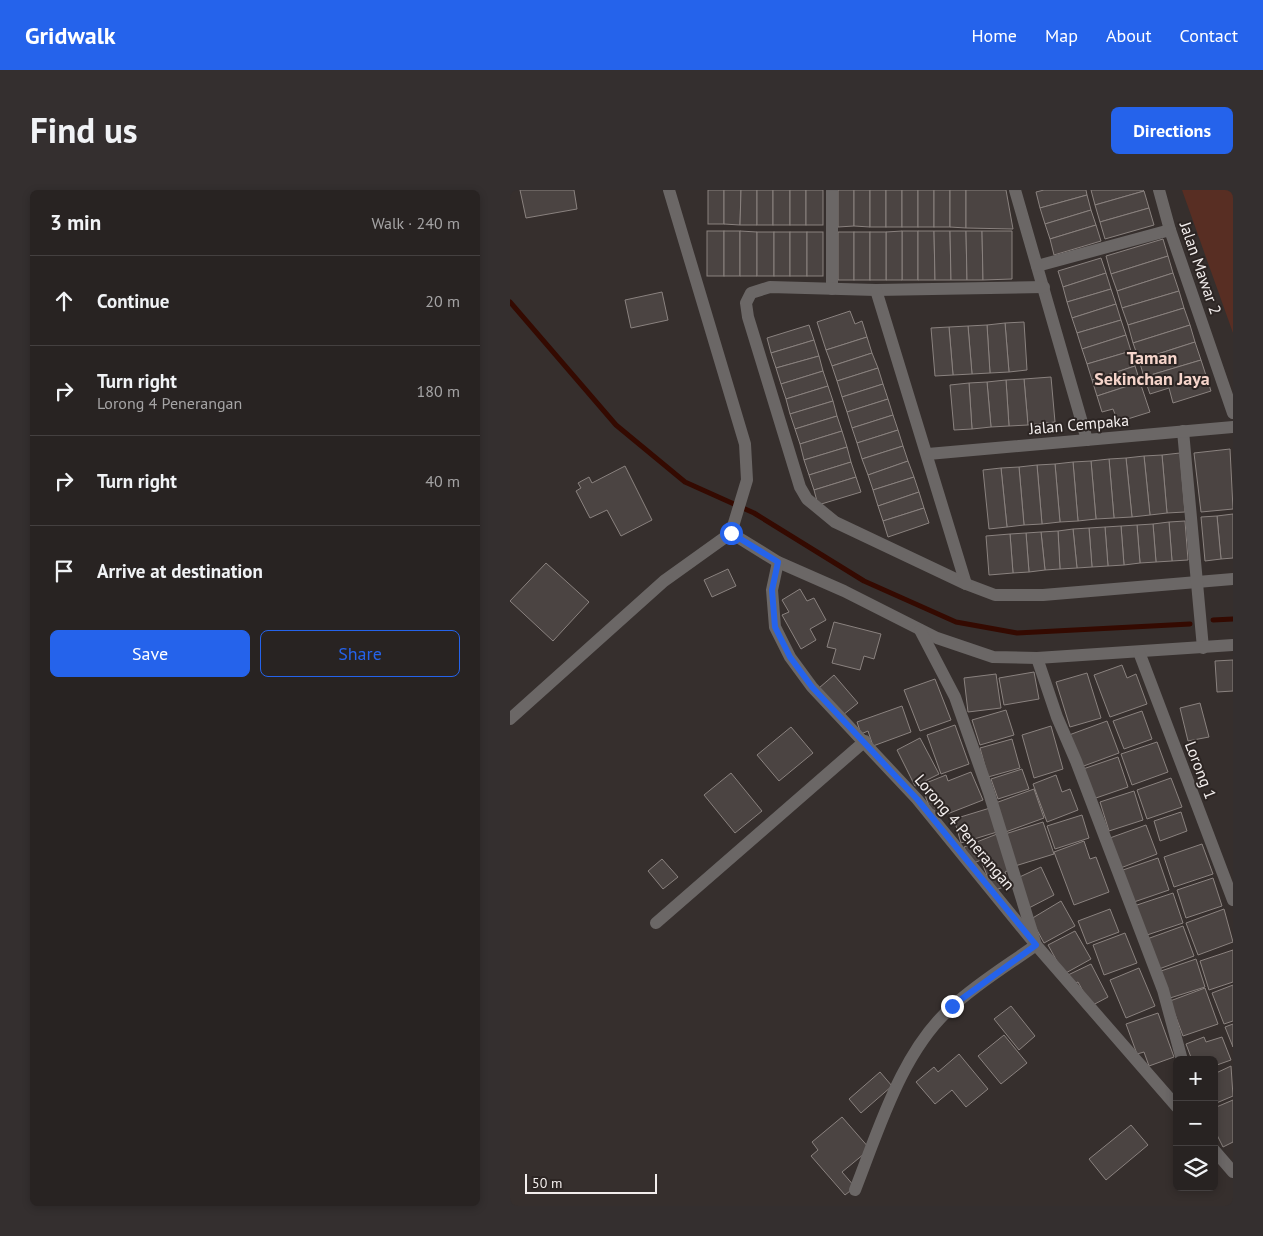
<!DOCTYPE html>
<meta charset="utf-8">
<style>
body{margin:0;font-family:"PT Sans",sans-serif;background:#342f2f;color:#f1f3f6}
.controls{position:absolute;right:15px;bottom:15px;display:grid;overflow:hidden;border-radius:8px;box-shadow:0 2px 8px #0003}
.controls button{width:45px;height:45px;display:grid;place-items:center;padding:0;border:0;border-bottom:1px solid #444040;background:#282322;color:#f1f3f6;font:25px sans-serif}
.scale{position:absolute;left:15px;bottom:12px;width:132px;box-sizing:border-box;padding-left:5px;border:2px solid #f3eeed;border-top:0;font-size:14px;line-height:18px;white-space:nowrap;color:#f3eeed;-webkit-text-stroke:4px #2c2523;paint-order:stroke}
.stop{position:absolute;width:15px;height:15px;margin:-11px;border:4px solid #2563eb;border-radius:50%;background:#fff}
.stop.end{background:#2563eb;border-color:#fff;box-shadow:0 1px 5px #0008}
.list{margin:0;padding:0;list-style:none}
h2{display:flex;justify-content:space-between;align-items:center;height:65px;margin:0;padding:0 20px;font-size:21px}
h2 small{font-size:16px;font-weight:400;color:#a5a4a5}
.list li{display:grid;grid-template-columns:32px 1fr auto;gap:15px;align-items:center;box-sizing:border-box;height:90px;padding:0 20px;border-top:1px solid #444040}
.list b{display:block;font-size:19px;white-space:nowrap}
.list p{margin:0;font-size:16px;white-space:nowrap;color:#a5a4a5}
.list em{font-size:16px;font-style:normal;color:#a5a4a5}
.actions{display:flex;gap:10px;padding:15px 20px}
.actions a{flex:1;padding:11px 0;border:1px solid #2563eb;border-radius:8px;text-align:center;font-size:18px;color:#2563eb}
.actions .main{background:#2563eb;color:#fff}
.icon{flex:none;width:28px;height:28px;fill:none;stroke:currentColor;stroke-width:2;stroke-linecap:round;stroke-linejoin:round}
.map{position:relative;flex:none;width:723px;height:1016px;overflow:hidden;border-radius:8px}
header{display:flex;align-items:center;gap:30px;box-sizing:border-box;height:70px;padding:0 25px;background:#2563eb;color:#fff}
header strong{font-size:24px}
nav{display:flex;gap:28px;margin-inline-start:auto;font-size:18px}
.intro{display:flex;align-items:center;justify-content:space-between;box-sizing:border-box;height:120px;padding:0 30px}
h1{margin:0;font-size:35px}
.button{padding:12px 22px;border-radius:8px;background:#2563eb;color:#fff;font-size:18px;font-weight:700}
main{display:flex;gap:30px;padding:0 30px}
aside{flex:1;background:#282322;border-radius:8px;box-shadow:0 2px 8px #0003}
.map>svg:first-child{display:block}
.green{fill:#582e23}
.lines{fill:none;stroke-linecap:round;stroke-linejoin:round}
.stream{stroke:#340a01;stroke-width:5}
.building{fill:#4b4442;stroke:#8a827f}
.minor{stroke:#6b6766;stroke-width:12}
.route{stroke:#2563eb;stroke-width:6}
.labels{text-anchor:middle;stroke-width:4;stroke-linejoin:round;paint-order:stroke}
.street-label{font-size:16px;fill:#f3eeed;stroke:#2c2523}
.neighbourhood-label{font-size:18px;font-weight:bold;fill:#f6d5cb;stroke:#2c2523}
</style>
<header>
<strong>Gridwalk</strong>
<nav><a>Home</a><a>Map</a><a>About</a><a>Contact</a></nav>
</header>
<div class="intro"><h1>Find us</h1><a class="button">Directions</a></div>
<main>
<aside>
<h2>3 min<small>Walk · 240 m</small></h2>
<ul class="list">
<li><svg class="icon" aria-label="ahead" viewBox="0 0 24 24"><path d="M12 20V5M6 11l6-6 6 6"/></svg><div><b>Continue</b></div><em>20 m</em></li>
<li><svg class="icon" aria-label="right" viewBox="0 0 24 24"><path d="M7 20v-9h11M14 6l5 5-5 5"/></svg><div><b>Turn right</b><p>Lorong 4 Penerangan</p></div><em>180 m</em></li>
<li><svg class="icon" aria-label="right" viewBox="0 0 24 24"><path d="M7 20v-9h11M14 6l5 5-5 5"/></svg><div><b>Turn right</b></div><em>40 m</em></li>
<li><svg class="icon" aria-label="arrive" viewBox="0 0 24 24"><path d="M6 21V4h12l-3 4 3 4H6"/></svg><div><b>Arrive at destination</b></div></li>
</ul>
<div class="actions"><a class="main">Save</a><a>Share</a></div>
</aside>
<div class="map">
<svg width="723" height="1016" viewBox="0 0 723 1016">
<rect width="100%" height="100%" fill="#362f2d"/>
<!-- green -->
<polygon class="green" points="672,0 723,0 723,143"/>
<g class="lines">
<!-- stream -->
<g class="stream">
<polyline points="0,112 106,235 175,292 244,323 354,391 446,432 507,443 680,434"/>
<polyline points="703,430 723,429"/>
</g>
</g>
<!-- building -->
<g class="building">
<polygon points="10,0 64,0 67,19 16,28"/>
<rect x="198" y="0" width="16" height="34"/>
<polygon points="214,0 231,0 230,35 214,34"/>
<polygon points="231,0 247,0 247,35 230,35"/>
<rect x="247" y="0" width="16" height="35"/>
<rect x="263" y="0" width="17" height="35"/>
<rect x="280" y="0" width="16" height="35"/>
<rect x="296" y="0" width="17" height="35"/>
<polygon points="328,0 344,0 344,36 328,37"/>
<polygon points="344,0 360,0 360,37 344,36"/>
<rect x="360" y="0" width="16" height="37"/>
<rect x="376" y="0" width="16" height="37"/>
<rect x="392" y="0" width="16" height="37"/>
<rect x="408" y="0" width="16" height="37"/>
<rect x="424" y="0" width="16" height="37"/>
<polygon points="440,0 456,0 456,38 440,37"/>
<polygon points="456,0 496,0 503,39 456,38"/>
<polygon points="534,0 576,0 577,5 530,18 526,2"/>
<polygon points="581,0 633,0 634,1 585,15"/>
<polygon points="634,1 639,18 590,32 585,15"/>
<polygon points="577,5 581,20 535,34 530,18"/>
<polygon points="639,18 644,35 595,49 590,32"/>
<polygon points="581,20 586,35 540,49 535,34"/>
<polygon points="586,35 591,51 544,65 540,49"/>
<rect x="197" y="41" width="17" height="45"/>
<rect x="214" y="41" width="16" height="45"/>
<polygon points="230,41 247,42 247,86 230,86"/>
<rect x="392" y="41" width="16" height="49"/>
<polygon points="392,41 392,90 376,90 376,42"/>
<polygon points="408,41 424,41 425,90 408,90"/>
<polygon points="424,41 440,41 441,90 425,90"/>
<polygon points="440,41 456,41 457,90 441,90"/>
<polygon points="456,41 472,41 473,90 457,90"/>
<polygon points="472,41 502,41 502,89 473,90"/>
<rect x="247" y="42" width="17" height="44"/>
<rect x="264" y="42" width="16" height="44"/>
<rect x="280" y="42" width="17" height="44"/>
<rect x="297" y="42" width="16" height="44"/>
<rect x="328" y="42" width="16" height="48"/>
<rect x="344" y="42" width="16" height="48"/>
<rect x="360" y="42" width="16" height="48"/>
<polygon points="653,49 658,66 601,84 596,66"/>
<polygon points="658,66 663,83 607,101 601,84"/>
<polygon points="591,68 596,83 553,97 548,81"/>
<polygon points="596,83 601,99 557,112 553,97"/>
<polygon points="663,83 669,101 612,118 607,101"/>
<polygon points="601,99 606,114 562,128 557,112"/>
<polygon points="669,101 674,118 618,135 612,118"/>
<polygon points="152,102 158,130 121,138 115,110"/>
<polygon points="606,114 611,130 567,143 562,128"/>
<polygon points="674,118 680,135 623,153 618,135"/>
<polygon points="340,121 345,134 352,131 357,147 316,160 307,132"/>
<polygon points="611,130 616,145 572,159 567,143"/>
<polygon points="514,132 517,180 499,182 495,133"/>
<polygon points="495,133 499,182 480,183 477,135"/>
<polygon points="299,135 304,150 261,163 257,148"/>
<polygon points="477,135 480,183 462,184 458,136"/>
<polygon points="680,135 685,152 629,170 623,153"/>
<polygon points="458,136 462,184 443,185 439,137"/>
<polygon points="439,137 443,185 425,186 421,138"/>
<polygon points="616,145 621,161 577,174 572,159"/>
<polygon points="357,147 362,163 322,176 316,160"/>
<polygon points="304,150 309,166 266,178 261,163"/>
<polygon points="685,152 691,170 634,187 629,170"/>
<polygon points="621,161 625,176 582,190 577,174"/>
<polygon points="362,163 368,178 327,191 322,176"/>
<polygon points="309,166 313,181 271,194 266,178"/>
<polygon points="691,170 701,201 663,213 659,198 640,204 634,187"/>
<polygon points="625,176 630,192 587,206 582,190"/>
<polygon points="368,178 373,194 332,207 327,191"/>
<polygon points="313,181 318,196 276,209 271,194"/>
<polygon points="541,187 545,232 518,235 514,189"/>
<polygon points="514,189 518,235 499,236 496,190"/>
<polygon points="496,190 499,236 481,237 477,192"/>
<polygon points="477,192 481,237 462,239 459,193"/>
<polygon points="630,192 640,222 608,232 603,219 592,222 587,206"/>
<polygon points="459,193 462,239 444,240 440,195"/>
<polygon points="373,194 378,209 337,222 332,207"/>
<polygon points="318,196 323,211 280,224 276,209"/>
<polygon points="378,209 383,225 342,238 337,222"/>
<polygon points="323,211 327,226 285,239 280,224"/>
<polygon points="383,225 388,240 347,253 342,238"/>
<polygon points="327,226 332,241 290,254 285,239"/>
<polygon points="388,240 393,256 352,269 347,253"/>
<polygon points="332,241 337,257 294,270 290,254"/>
<polygon points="393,256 398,271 358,285 352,269"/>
<polygon points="337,257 341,272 299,285 294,270"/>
<polygon points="720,259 723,319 691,322 684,263"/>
<polygon points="670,263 675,322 657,323 652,265"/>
<polygon points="652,265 657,323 640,325 634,266"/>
<polygon points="634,266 640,325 622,327 616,268"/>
<polygon points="616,268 622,327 604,328 599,269"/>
<polygon points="599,269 604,328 586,329 581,271"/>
<polygon points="398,271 404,287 363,300 358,285"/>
<polygon points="581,271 586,329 568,331 563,272"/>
<polygon points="341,272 346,287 304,300 299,285"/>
<polygon points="563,272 568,331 550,332 545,274"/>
<polygon points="545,274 550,332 532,334 527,275"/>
<polygon points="527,275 532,334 514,335 509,277"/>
<polygon points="115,276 142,330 111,346 97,320 80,328 66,301 71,298 68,293 79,287 82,293"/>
<polygon points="509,277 514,335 497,337 491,278"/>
<polygon points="491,278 497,337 479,339 473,280"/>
<polygon points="346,287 351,302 308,315 304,300"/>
<polygon points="404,287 409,302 368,316 363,300"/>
<polygon points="409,302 414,318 373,331 368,316"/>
<polygon points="414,318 419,333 378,347 373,331"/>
<polygon points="723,324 723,368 711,369 707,326"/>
<polygon points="707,326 711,369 695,371 691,327"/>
<polygon points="675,331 678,370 662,371 659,332"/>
<polygon points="659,332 662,371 646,372 643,334"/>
<polygon points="643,334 646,372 630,373 627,335"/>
<polygon points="627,335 630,373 614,375 611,336"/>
<polygon points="611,336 614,375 598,376 595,337"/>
<polygon points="595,337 598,376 582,377 579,338"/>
<polygon points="579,338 582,377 567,378 563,339"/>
<polygon points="563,339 567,378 550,379 548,341"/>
<polygon points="548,341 550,379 535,380 531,342"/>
<polygon points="531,342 535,380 519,382 516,343"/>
<polygon points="516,343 519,382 503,383 500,344"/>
<polygon points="500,344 503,383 479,385 476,346"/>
<polygon points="36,373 79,412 43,451 0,411"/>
<polygon points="218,379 226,396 202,407 194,390"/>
<polygon points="290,399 297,411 304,408 316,430 300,439 306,450 291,459 272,425 279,422 272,410"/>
<polygon points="324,432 371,444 364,469 354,466 350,480 322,473 326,459 317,457"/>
<polygon points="723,470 723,501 707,502 705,471"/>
<polygon points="612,475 617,488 626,484 637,514 600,527 584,485"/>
<polygon points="524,482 529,509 494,515 489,488"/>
<polygon points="577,483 591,528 560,537 546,492"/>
<polygon points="486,484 491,518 458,522 454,488"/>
<polygon points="324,485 348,513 333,525 309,498"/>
<polygon points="425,489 441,530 410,541 394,500"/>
<polygon points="690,513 699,547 678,551 670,518"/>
<polygon points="392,516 401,542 363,556 358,541 351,544 347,532"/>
<polygon points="496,520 504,545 470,555 462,530"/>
<polygon points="632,521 642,549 614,559 603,531"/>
<polygon points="597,531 609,563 571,577 559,545"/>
<polygon points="445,535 459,574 431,584 417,545"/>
<polygon points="541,536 553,579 524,588 512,545"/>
<polygon points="281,537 303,563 269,591 247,565"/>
<polygon points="410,548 429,584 405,596 387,560"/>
<polygon points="502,549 510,578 478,587 470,558"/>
<polygon points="647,552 658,582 622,595 611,564"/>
<polygon points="608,567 618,597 583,609 573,579"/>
<polygon points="512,579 519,599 488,609 481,589"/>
<polygon points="461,582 473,610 427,628 424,620 421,621 411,595 436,585 438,591"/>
<polygon points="221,583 252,621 225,643 194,605"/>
<polygon points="546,585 552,602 560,599 568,620 537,632 523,594"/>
<polygon points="661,588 672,617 637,629 627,600"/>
<polygon points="524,599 534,628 490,644 480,615"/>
<polygon points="624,601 633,630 599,641 590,612"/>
<polygon points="480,618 487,642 451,653 444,629"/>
<polygon points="671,622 677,641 650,651 644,631"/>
<polygon points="572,625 579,648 545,659 537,636"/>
<polygon points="533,632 544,664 505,676 495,644"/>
<polygon points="636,635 647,664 608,679 597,649"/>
<polygon points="487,644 501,679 495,682 499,695 483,701 471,670 461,674 454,657"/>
<polygon points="574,651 580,669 586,667 599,702 564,715 544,662"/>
<polygon points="692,654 703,684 664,697 654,667"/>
<polygon points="648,668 659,700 621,713 610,681"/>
<polygon points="152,669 168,687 153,699 138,681"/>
<polygon points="531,677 544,705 515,720 501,691"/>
<polygon points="703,688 712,716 676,728 667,700"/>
<polygon points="663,703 673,733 634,746 624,716"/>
<polygon points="551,711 565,736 534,753 521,729"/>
<polygon points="600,719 609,742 577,754 568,731"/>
<polygon points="714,719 723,752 688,765 676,733"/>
<polygon points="673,736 684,766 649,779 637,749"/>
<polygon points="565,741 581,769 554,784 538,755"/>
<polygon points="615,743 627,773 594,785 583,755"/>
<polygon points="723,760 723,792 699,800 690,771"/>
<polygon points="686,769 695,797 660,808 651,781"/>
<polygon points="581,774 598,807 581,816 568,792 563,794 558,785"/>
<polygon points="629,778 645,816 616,828 600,790"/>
<polygon points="723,795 723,831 714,834 702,803"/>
<polygon points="695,798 708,834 673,846 660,811"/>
<polygon points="501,816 525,846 509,860 484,829"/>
<polygon points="648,823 664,867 639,876 634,862 627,864 616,834"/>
<polygon points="723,834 723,857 715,837"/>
<polygon points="494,845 517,873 491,894 468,866"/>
<polygon points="694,847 696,852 712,847 721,870 704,876 704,870 682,870 676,854"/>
<polygon points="449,864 478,899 456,917 442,900 425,914 406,892 424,877 428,882"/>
<polygon points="721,876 723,906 704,914 704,884"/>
<polygon points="370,882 382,896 351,923 339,909"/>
<polygon points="723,910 723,952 713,957 704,939 704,918"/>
<polygon points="332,927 360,959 332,982 345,997 335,1005 301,966 308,960 302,952"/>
<polygon points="621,935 638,955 596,990 579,969"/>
</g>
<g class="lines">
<!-- minor -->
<g class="minor">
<polyline points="322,0 322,99"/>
<polyline points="505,0 577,250"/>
<polyline points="649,0 660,40 723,223"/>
<polyline points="527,76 660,40"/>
<polyline points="534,97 366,100 260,97 241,103 236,113 238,127 290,297 297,309 325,332 456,394 485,405 533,405 723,389"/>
<polyline points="366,100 456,394"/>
<polyline points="673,241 693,458"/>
<polyline points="418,264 723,237"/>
<polyline points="221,343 268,372 334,401 427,448 483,467 527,468 723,455"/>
<polyline points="268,372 262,400 265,437 280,467 302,497 407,609 526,755 667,917"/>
<polyline points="629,462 723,710"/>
<polyline points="527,468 547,527 566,571 653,800 672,870"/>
<polyline points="0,529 154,391 221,343 237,290 235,254 159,0"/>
<polyline points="146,733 355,551"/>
<polyline points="704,960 723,982"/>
<path d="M345,1000C369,939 392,860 443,816C468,793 498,775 526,755L479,603L445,507L410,440"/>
</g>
</g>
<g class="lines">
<!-- route -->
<polyline class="route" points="221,343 268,372 262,400 265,437 280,467 302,497 407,609 526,755 442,816"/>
</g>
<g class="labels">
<!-- street labels -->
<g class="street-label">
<text transform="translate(691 78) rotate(71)" y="6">Jalan Mawar 2</text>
<text transform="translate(569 234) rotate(-5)" y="6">Jalan Cempaka</text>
<text transform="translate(691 580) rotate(69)" y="6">Lorong 1</text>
<text transform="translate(455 642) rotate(50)" y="6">Lorong 4 Penerangan</text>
</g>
<!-- neighbourhood labels -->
<g class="neighbourhood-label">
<text x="642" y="174">Taman<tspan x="642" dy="21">Sekinchan Jaya</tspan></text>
</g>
</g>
</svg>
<div class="controls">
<button>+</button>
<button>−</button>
<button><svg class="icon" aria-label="layers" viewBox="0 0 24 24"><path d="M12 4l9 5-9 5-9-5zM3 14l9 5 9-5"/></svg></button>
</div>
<div class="scale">50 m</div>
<div class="stop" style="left:221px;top:343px"></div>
<div class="stop end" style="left:442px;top:816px"></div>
</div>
</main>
